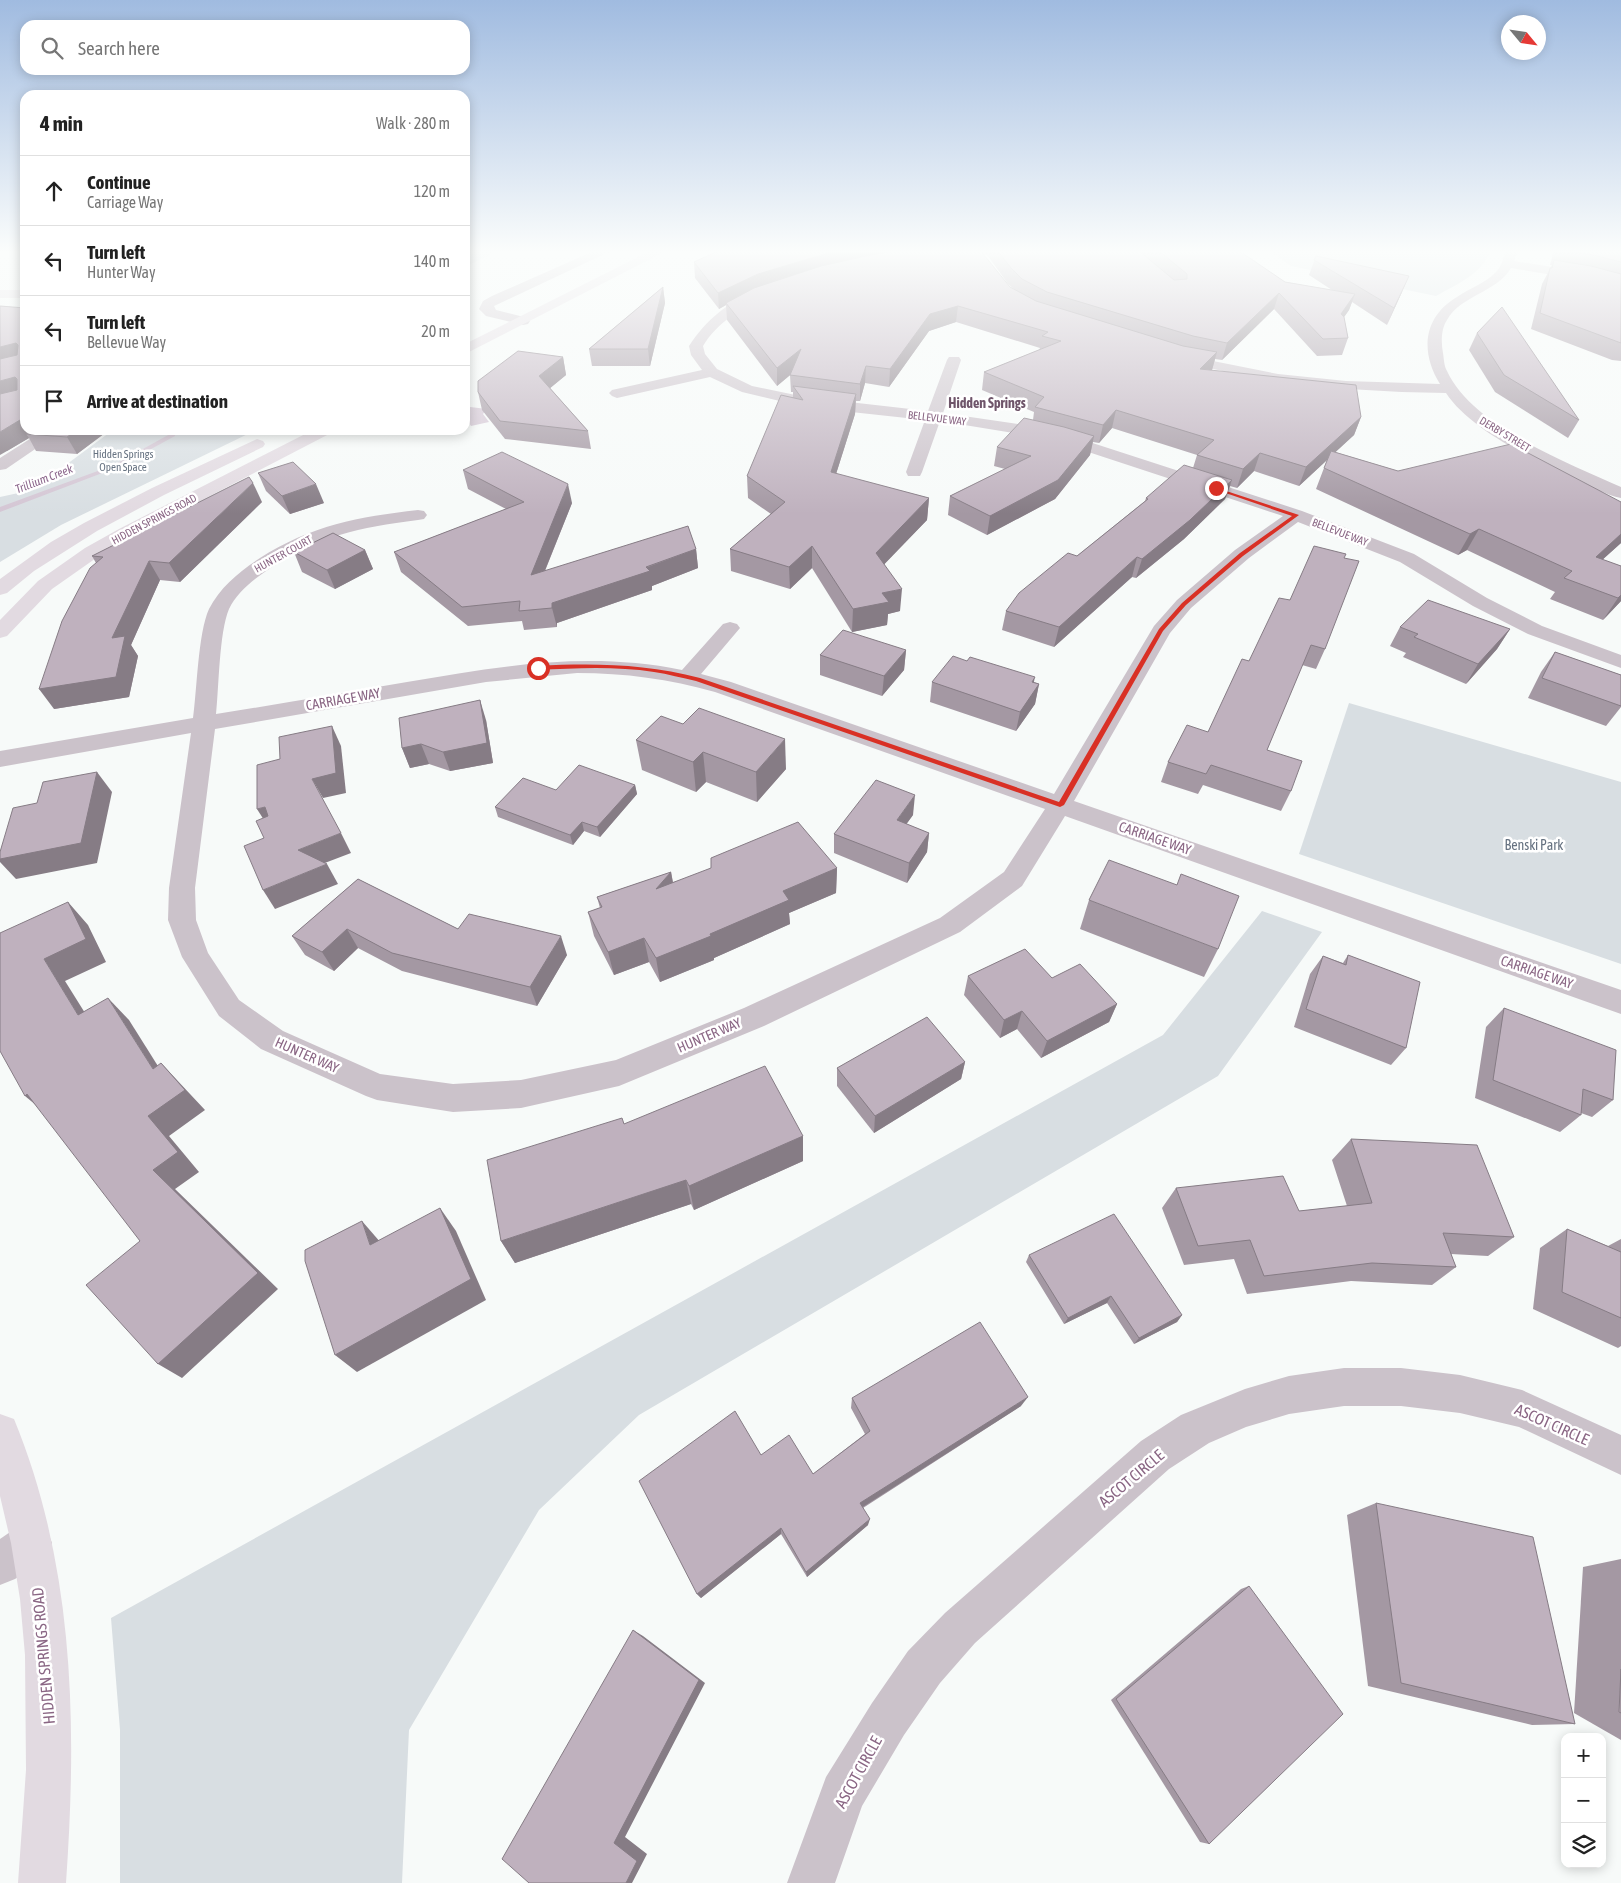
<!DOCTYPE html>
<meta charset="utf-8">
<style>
body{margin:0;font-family:"Asap Condensed",sans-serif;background:#f2f2f2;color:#222}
.controls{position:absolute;right:15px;bottom:15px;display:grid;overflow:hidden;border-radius:10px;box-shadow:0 2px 12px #0003}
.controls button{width:45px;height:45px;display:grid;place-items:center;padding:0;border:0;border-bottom:1px solid #e0e0e0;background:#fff;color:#222;font:25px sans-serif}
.compass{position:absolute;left:1501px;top:15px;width:45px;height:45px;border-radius:50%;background:#fff;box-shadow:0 2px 12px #0003;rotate:119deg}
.stop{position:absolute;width:15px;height:15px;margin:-11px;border:4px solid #d93025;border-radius:50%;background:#fff}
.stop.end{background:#d93025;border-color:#fff;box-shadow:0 1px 5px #0008}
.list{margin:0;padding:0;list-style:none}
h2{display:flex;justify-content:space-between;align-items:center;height:65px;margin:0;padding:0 20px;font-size:21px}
h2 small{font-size:16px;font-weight:400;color:#767676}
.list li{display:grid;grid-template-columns:32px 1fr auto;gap:15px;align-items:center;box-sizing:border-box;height:70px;padding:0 20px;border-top:1px solid #e0e0e0}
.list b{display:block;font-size:19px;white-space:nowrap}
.list p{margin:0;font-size:16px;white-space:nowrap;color:#767676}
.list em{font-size:16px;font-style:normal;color:#767676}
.icon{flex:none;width:28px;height:28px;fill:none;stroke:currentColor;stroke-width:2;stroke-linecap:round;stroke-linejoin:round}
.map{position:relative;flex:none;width:1621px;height:1883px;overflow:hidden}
.search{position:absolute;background:#fff;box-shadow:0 2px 12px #0003;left:20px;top:20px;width:450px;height:55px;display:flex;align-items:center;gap:12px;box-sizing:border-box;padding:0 18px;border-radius:15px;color:#767676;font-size:19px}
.panel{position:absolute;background:#fff;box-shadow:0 2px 12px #0003;left:20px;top:90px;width:450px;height:345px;border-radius:15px}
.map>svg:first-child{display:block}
.green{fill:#d8dee2}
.water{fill:#d4c6d4}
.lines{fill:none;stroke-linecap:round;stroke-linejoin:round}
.stream{fill:#d4c6d4;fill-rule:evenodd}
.minor{fill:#cbc2ca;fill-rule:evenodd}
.major{fill:#e2dae1;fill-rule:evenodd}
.wall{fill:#a498a3}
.shaded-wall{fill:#867c85}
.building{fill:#bfb1be;stroke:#867c85}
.route{fill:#d93025}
.labels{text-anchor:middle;stroke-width:5;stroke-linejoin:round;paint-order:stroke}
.far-street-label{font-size:11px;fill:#8a6684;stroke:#fff}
.far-park-label{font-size:11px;fill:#667281;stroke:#fff}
.far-water-label{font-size:12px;font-style:italic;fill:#8c678c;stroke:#fff}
.far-quarter-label{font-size:14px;font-weight:bold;fill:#6f556a;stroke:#fff}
.street-label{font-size:14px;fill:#8a6684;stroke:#fff}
.park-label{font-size:14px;fill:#667281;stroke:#fff}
.near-street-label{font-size:16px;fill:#8a6684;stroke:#fff}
</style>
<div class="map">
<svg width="1621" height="1883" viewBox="0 0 1621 1883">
<rect width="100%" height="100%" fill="#f7faf9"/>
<!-- green -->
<g class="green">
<polygon points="465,250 499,250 465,267"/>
<path d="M1268,250H1491C1481,275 1457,284 1436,296L1291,266Z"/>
<polygon points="113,430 256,430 61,525 0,562 0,497 32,490"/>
<polygon points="1349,703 1621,782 1621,964 1299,854"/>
<polygon points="1262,911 1322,932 1218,1076 639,1415 539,1510 409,1730 402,1883 120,1883 120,1730 111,1618 1163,1035"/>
</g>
<!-- water -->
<polygon class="water" points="470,407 487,409 483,414 489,422 471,426 465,417 465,413"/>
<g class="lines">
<!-- stream -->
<polygon class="stream" points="170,430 176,430 175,436 118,467 0,512 0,507 114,465 170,434"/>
<!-- minor -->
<g class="minor">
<polygon points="596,250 613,250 494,306 496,310 528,318 530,321 528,324 523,325 486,316 479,309 483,301 492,296"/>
<path d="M1506,250H1518L1514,261L1584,272L1621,282V290L1583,280L1511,268C1496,293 1461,295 1447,320C1441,329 1441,342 1443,353C1444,359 1444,366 1447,371C1472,426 1568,463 1621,487V498C1606,495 1592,487 1579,480C1538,462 1471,431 1446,393C1353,392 1263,384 1173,359L1171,356L1173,353L1178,352L1213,361L1278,374L1346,381L1440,384C1420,352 1423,317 1457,297C1470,288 1486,283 1496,272C1502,266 1503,258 1506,250Z"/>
<path d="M761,291L767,295L766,298C740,309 718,322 703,346L705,354L717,369L752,386L805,397L928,411L947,360L949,357H959L961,360L943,413L1025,425L1071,436L1302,511L1414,554L1487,598L1542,626L1621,655V668L1528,634L1473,606L1400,562L1298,522L1249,558L1191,608L1170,633L1074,801L1621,990V1014L1065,816L1022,886L960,932L764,1026L619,1086L521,1108L453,1112L377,1100L366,1096L261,1049L219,1016L182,957L168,920L169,888L191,733L0,767V751L193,718C197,690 198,633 209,609C220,587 240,571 260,558C312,525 358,517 418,510L424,511L427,515L424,519L418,520C357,528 322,535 269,569C254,579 237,592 229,609C219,633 219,687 216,714C280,704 343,693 407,682C499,666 589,651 682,670L723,624L730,622L737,624L740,628L701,674L731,682L1054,794L1154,626L1177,600L1235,550L1283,516L1061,443L1025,435L940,421L922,472L920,476H908L906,472L925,420L805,407L742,392L710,377L617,398L612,396L609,393L612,390L702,370L691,355L689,346C706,320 730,299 761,291ZM577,673C625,673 669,679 715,692L1045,809L1004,872L940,918L744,1008L616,1060L521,1080L453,1084L380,1074L283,1031L239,1000L208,953L196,920L195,888L215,729L486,682Z"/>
<polygon points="44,430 63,430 6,469 0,470 0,458"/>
<polygon points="1344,1368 1401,1368 1460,1375 1522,1390 1621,1435 1621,1475 1519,1427 1460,1413 1401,1406 1344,1406 1289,1414 1246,1427 1209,1443 1169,1469 975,1643 940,1683 904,1735 862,1806 835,1883 787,1883 826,1777 872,1703 908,1651 945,1613 1141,1441 1181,1415 1245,1389 1289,1376"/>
<polygon points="31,1522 46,1528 52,1543 46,1558 15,1579 0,1585 0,1539 16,1528"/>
</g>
<!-- major -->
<g class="major">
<polygon points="652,250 668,250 465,354 465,344"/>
<rect x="0" y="290" width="25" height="8"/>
<polygon points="313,430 333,430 331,433 131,537 99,556 52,589 7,636 0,638 0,620 38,581 85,548 119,529"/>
<polygon points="257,439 263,441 265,444 263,447 164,495 97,531 34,571 7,593 0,595 0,579 51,542 84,523 152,488"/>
<path d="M0,1414L14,1419C75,1567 77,1727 66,1883H18L26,1770L25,1655L20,1599L11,1543L0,1496Z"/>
</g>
</g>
<!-- wall -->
<g class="wall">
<polygon points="981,250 1238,250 1285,282 1332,290 1309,275 1316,256 1402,292 1387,325 1352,302 1349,310 1344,317 1348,338 1342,355 1317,356 1274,309 1222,360 1215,359 1212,370 1361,417 1354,435 1335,452 1398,471 1621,502 1621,543 1602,560 1621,566 1621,601 1603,620 1550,599 1555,592 1467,550 1458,555 1316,489 1327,460 1299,486 1254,471 1237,488 1230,486 1225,499 1184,539 1136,578 1132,577 1054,647 1002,630 1006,611 1077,556 1145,501 1146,498 1193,468 1197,455 1112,428 1099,443 1093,442 1090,455 1055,499 987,535 948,515 950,496 1005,469 994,466 997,447 1033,420 1034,412 982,390 984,372 1039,350 1040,348 956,322 929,331 889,387 865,383 860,401 856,401 855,414 836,474 929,498 927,520 884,564 900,611 888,614 887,625 852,632 812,568 790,589 731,571 730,549 771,514 748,498 747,476 793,397 793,392 791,392 790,375 777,386 727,320 726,305 719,309 695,278 694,262 1010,287 1015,290 1008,284 988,256"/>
<polygon points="1554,250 1621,250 1621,361 1612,360 1531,329 1542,284 1552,265 1550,265"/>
<polygon points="663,287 665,303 650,366 592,366 589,349"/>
<polygon points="0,306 25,308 25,430 109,430 77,454 36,451 29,438 7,451"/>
<polygon points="1477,333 1579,420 1568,438 1495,392 1469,350"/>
<polygon points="563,357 566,375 550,388 588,431 591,449 505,439 482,410 478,392"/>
<polygon points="463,470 572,503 545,571 696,549 698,568 652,586 652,590 557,623 557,627 524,630 522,621 468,626 401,572 394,552 506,509 468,489"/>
<polygon points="258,473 324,503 290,514 266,491"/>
<polygon points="262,502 180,582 160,580 131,645 138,656 129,697 54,709 96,563 92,556"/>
<polygon points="365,550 373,569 335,589 302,572 294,552"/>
<polygon points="1344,558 1325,649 1316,669 1302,665 1267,750 1291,791 1281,811 1203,785 1198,794 1161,782 1168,762 1208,732 1290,600"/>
<polygon points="1400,627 1510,629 1497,649 1466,684 1403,657 1406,653 1390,646"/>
<polygon points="906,650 904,670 882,696 820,675 820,655"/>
<polygon points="1555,652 1621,675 1621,707 1606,726 1528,698 1541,672"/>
<polygon points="932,682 1034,682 1039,684 1035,704 1016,731 930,702"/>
<polygon points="661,716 786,769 757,802 706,782 696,792 642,770 636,740"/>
<polygon points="486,720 493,763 450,771 429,764 410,768 402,748"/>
<polygon points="635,785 637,794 600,837 584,831 573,845 498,817 495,807 556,790"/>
<polygon points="913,815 906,824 929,833 927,852 907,883 834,853 834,834"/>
<polygon points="837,868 836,893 789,913 790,924 714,958 714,960 660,982 649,962 614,975 594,936 588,912 600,908 597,897 671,872 673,882"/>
<polygon points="358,879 458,929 567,955 537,1006 402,971 358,948 334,971 305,955 292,936"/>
<polygon points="1089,900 1218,949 1204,977 1080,929"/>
<polygon points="1348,955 1406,1048 1391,1065 1294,1027 1310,974 1323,956 1343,963"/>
<polygon points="968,976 1052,978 1117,1004 1109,1022 1041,1058 1017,1029 1000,1038 964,995"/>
<polygon points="1504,1008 1613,1100 1592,1117 1581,1113 1581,1115 1560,1132 1475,1098 1486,1027"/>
<polygon points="965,1062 961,1079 874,1133 837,1086 837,1068"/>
<polygon points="624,1124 803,1136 803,1161 694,1210 691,1204 515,1263 501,1241"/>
<polygon points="1351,1139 1514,1237 1488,1256 1451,1254 1456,1267 1432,1285 1351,1281 1247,1294 1234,1259 1184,1265 1162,1208 1176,1188 1299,1211 1347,1206 1332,1160"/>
<polygon points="1567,1229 1608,1246 1621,1239 1621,1346 1618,1348 1533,1309 1540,1248"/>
<polygon points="1029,1255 1182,1315 1177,1322 1134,1344 1107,1303 1064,1324 1026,1262"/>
<polygon points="852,1398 1021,1406 863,1508 868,1525 807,1577 781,1534 701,1598 697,1594 761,1455 813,1474 865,1434 851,1408"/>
<polygon points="1376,1503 1575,1724 1532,1725 1368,1686 1347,1515"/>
<polygon points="1621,1559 1621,1740 1574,1713 1583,1567"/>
<polygon points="1249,1586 1209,1844 1200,1842 1111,1700 1241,1589"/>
</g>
<!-- shaded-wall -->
<g class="shaded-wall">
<polygon points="841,250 921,250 726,303 726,305 719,309 718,293 758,274 828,253"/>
<polygon points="1409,276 1402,292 1387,325 1394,308"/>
<polygon points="663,287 665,303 650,366 648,349"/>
<polygon points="1279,293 1274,309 1222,360 1227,343"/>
<polygon points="1355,294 1349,310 1335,330 1341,314"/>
<polygon points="958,306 956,322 929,331 889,387 890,369 930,314"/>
<polygon points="16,343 25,359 0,365 0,347"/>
<polygon points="801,349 801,366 777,386 777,368"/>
<polygon points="1217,352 1212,370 1195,386 1200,369"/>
<polygon points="563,357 566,375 543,394 539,376"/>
<polygon points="866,366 865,383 860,401 860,384"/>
<polygon points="15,377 24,393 0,400 0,381"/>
<polygon points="856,394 855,414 830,493 831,472"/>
<polygon points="1116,410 1112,428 1099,443 1103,425"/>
<polygon points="25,417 25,430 41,430 26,434 29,438 7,451 0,455 0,432"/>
<polygon points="1361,417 1354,435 1299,486 1306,467"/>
<polygon points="77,430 109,430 77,454 67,437"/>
<polygon points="1094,436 1090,455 1055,499 987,535 990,516"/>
<polygon points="1260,453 1254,471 1237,488 1243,469"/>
<polygon points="1232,480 1225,499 1184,539 1136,578 1142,559"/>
<polygon points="253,483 262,502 180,582 169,563"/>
<polygon points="316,484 324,503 290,514 282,496"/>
<polygon points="568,484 572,503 535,595 531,575"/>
<polygon points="929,498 927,520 874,575 876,553"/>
<polygon points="1479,529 1467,550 1458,555 1470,534"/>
<polygon points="1621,534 1621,543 1581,579 1596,557"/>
<polygon points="812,546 812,568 790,589 789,567"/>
<polygon points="696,549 698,568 652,586 652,590 557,623 557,627 552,608 552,603"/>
<polygon points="365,550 373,569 335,589 327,570"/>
<polygon points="1137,557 1132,577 1054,647 1059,627"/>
<polygon points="149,561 160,580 131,645 138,656 129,697 54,709 39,689 112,638"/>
<polygon points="902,589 900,611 888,614 887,625 852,632 853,609 882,593"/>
<polygon points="1621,595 1621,601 1603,620 1618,598"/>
<polygon points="1510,629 1497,649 1466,684 1478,664"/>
<polygon points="906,650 904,670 882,696 884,676"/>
<polygon points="1035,677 1031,695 1039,684 1035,704 1016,731 1020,712 1032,682"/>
<polygon points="480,700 486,720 493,763 450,771 443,752"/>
<polygon points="332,726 341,746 346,793 323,798 312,779"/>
<polygon points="785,739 786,769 757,802 756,772"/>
<polygon points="421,744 429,764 410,768 402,748"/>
<polygon points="703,752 706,782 696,792 693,762"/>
<polygon points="97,772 112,792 97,863 16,879 0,862 0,859"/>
<polygon points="635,785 637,794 600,837 597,827"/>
<polygon points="915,795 913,815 895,840 897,820"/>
<polygon points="265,807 277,827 269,828 257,809"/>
<polygon points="582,822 584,831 573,845 570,835"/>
<polygon points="341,833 351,853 309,869 298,850"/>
<polygon points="929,833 927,852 907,883 909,863"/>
<polygon points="327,864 338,884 275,909 263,890"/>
<polygon points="837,868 836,893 789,913 790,924 714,958 714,960 660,982 656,958 783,891"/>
<polygon points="671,872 675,896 656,889"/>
<polygon points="68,902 88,925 106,962 65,981 100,1037 78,1015 44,959"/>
<polygon points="347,929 358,948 334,971 322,952"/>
<polygon points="561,936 567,955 537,1006 530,987"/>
<polygon points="644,938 649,962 614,975 608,952"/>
<polygon points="108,998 129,1020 173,1090 153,1069"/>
<polygon points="1117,1004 1109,1022 1041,1058 1047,1041"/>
<polygon points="1022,1011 1017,1029 1000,1038 1004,1020"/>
<polygon points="965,1062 961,1079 874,1133 875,1116"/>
<polygon points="161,1063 205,1110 169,1136 199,1172 175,1189 278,1289 182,1378 158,1364 153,1170 148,1116"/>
<polygon points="27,1094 49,1116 25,1096"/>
<polygon points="803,1136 803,1161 694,1210 689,1186"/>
<polygon points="686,1180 691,1204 515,1263 501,1241"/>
<polygon points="440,1208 456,1231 486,1300 357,1372 335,1355"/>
<polygon points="362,1221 381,1243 370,1245"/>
<polygon points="1111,1296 1107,1303 1064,1324 1068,1318"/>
<polygon points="1182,1315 1177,1322 1134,1344 1139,1338"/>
<polygon points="1028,1397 1021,1406 858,1510 860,1503"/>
<polygon points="870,1519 868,1525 807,1577 806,1572"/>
<polygon points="781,1528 781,1534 701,1598 697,1594"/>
<polygon points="633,1630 643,1636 705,1683 625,1837 647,1854 632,1883 626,1883 614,1843"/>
</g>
<!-- building -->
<g class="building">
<polygon points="720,250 841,250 828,253 758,274 718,293 694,262"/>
<polygon points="899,250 980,250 1010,287 1036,301 1183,346 1217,352 1200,369 1356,385 1361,417 1306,467 1260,453 1243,469 1197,455 1214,440 1116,410 1103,425 1035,407 1044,397 984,372 1061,341 1042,336 1048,332 958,306 930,314 890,369 866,366 860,384 790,375 801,349 777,368 726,303 754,288 821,266 866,256"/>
<polygon points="997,250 1138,250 1174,280 1187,279 1187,274 1158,250 1238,250 1285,282 1355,294 1341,314 1344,317 1348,338 1323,339 1279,293 1227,343 1193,336 1047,292 1022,279 1011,268"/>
<polygon points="1564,250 1621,250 1621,262 1593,255"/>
<polygon points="1316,256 1409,276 1394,308 1314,260"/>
<polygon points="1554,260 1591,266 1621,274 1621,343 1540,313 1550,268 1552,268"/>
<polygon points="663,287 648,349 589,349"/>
<polygon points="0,306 25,308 25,417 0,432 0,394 17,390 17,379 15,377 0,381 0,359 17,355 18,345 16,343 0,347"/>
<polygon points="1502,307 1579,420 1504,375 1477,333"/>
<polygon points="518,351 563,357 539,376 588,431 500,421 478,392 478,381"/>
<polygon points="793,386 856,394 831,472 929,498 876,553 902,589 882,593 889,602 853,609 812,546 789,567 730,549 785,502 747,476 781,395 803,400"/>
<polygon points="1024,418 1064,427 1094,436 1058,480 990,516 950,496 1031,456 997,447"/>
<polygon points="31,430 77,430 67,437 26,434"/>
<polygon points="1511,444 1621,502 1621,534 1596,557 1621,566 1621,595 1618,598 1564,578 1572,571 1479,529 1470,534 1324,468 1331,451 1398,471"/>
<polygon points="502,452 568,484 531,575 688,526 696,549 646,567 650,571 552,603 552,608 519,611 520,601 462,607 394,552 524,502 463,470"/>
<polygon points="293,462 316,484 282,496 258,473"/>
<polygon points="1184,465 1232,480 1190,520 1142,559 1137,557 1059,627 1006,611 1019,593 1068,553 1077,556 1148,499 1146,498"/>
<polygon points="249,477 253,483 169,563 149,561 112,638 125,636 116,677 39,689 62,621 90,568 103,557 92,556"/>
<polygon points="333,533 365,550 327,570 294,552"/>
<polygon points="1314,546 1346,554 1344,558 1359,561 1325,649 1311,645 1267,750 1302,761 1291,791 1211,765 1206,774 1168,762 1187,725 1208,732 1242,659 1249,661 1279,598 1290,600"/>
<polygon points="1428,600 1510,629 1478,664 1414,637 1418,634 1400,627"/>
<polygon points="843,630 906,650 884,676 820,655"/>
<polygon points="1555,652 1621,675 1621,706 1542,678"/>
<polygon points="953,656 967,661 970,657 1035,677 1032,682 1039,684 1020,712 932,682"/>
<polygon points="480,700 487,743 443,752 421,744 402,748 399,718"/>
<polygon points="699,708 785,739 756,772 703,752 693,762 636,740 661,716 683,724"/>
<polygon points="332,726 336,773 312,779 341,833 298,850 327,864 263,890 244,846 264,838 256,821 268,816 265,807 257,809 257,765 280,759 279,737"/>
<polygon points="579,765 635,785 597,827 582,822 570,835 495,807 523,778 556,790"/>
<polygon points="97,772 81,843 0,859 0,852 13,808 37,803 43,782"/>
<polygon points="876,780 915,795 897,820 929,833 909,863 834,834"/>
<polygon points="798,822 837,868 783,891 789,900 710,934 711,936 656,958 644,938 608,952 588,912 602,907 597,897 671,872 656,889 711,868 711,858"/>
<polygon points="1109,860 1177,885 1181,874 1239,896 1218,949 1089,900"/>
<polygon points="358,879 458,929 469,914 561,936 530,987 392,953 347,929 322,952 292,936"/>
<polygon points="68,902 86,939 44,959 78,1015 108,998 153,1069 161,1063 185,1090 148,1116 178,1152 153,1170 258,1273 158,1364 86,1285 140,1241 27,1094 25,1096 0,1051 0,933"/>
<polygon points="1025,949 1052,978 1080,964 1117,1004 1047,1041 1022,1011 1004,1020 968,976"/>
<polygon points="1348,955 1420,982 1406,1048 1306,1009 1323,956 1346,965"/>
<polygon points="1504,1008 1616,1050 1613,1100 1583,1089 1581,1115 1493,1080"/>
<polygon points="927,1017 965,1062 875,1116 837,1068"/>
<polygon points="765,1066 803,1136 689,1186 686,1180 501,1241 487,1160 622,1118 624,1124"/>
<polygon points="1351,1139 1477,1145 1514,1237 1443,1233 1456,1267 1372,1263 1264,1276 1250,1240 1198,1246 1176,1188 1283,1176 1299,1211 1372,1203"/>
<polygon points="440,1208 471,1279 335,1355 305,1261 305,1250 362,1221 370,1245"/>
<polygon points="1114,1214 1182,1315 1139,1338 1111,1296 1068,1318 1029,1255"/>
<polygon points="1567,1229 1621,1252 1621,1318 1562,1292"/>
<polygon points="980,1322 1028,1397 860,1503 870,1519 806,1572 781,1528 697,1594 639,1481 735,1411 761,1455 789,1435 813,1474 870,1431 852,1398"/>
<polygon points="1376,1503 1533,1537 1575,1724 1401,1683"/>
<polygon points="1249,1586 1343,1714 1209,1844 1116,1699"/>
<polygon points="633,1630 699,1680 614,1843 637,1861 626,1883 529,1883 502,1859"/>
<polygon points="1621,1669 1621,1713 1619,1712"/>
</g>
<!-- sky -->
<linearGradient id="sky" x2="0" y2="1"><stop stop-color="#a0bbe0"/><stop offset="0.49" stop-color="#fbfdfc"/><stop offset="1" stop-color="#fbfdfc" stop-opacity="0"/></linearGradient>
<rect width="1621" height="514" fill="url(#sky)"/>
<!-- route -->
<path class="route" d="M1214,487L1299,515L1243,556L1186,605L1163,631L1064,805L1060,807L696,681C682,678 668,674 654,672C616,666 576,668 538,670L535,668L538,666C595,663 645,664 700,678L1059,802L1159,629L1182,603L1240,553L1292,516L1214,489Z"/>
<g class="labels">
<!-- far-street labels -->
<g class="far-street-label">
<text transform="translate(937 418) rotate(7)" y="4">BELLEVUE WAY</text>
<text transform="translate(1505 434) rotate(31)" y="4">DERBY STREET</text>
<text transform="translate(154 519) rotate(-28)" y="4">HIDDEN SPRINGS ROAD</text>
<text transform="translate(1340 532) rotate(21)" y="4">BELLEVUE WAY</text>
<text transform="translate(283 554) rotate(-29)" y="4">HUNTER COURT</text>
</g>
<!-- far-park labels -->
<g class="far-park-label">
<text x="123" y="458">Hidden Springs<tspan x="123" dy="13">Open Space</tspan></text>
</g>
<!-- far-water labels -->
<g class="far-water-label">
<text transform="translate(44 479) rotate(-21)" y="4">Trillium Creek</text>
</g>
<!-- far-quarter labels -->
<g class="far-quarter-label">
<text x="987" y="408">Hidden Springs</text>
</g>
<!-- street labels -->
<g class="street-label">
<text transform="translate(343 699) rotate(-10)" y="5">CARRIAGE WAY</text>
<text transform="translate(1155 838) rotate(19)" y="5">CARRIAGE WAY</text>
<text transform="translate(1537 972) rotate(19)" y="5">CARRIAGE WAY</text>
<text transform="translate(709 1035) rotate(-23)" y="5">HUNTER WAY</text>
<text transform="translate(307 1055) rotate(24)" y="5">HUNTER WAY</text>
</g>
<!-- park labels -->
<g class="park-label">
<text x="1534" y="850">Benski Park</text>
</g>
<!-- near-street labels -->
<g class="near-street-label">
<text transform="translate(1552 1424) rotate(24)" y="6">ASCOT CIRCLE</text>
<text transform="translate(1131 1478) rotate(-40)" y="6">ASCOT CIRCLE</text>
<text transform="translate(43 1656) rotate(-95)" y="6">HIDDEN SPRINGS ROAD</text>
<text transform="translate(858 1772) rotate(-61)" y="6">ASCOT CIRCLE</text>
</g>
</g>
</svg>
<div class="controls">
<button>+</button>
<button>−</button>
<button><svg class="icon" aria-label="layers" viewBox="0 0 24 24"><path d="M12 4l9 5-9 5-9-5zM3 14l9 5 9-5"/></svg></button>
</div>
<svg class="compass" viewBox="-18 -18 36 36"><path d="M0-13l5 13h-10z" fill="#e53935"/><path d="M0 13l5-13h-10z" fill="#767676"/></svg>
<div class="stop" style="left:538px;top:668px"></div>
<div class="stop end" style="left:1216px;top:488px"></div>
<div class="search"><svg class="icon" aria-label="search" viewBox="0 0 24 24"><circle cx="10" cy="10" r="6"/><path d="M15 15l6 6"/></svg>Search here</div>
<section class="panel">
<h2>4 min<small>Walk · 280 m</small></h2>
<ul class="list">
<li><svg class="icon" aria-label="ahead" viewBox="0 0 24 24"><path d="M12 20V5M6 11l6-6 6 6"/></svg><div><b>Continue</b><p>Carriage Way</p></div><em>120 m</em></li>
<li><svg class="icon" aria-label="left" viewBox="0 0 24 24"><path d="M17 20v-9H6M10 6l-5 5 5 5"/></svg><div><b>Turn left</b><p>Hunter Way</p></div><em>140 m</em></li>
<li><svg class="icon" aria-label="left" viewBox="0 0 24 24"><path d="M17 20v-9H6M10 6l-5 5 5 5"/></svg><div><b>Turn left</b><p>Bellevue Way</p></div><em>20 m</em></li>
<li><svg class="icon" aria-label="arrive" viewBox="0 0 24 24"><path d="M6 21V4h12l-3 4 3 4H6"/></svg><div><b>Arrive at destination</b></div></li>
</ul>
</section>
</div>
